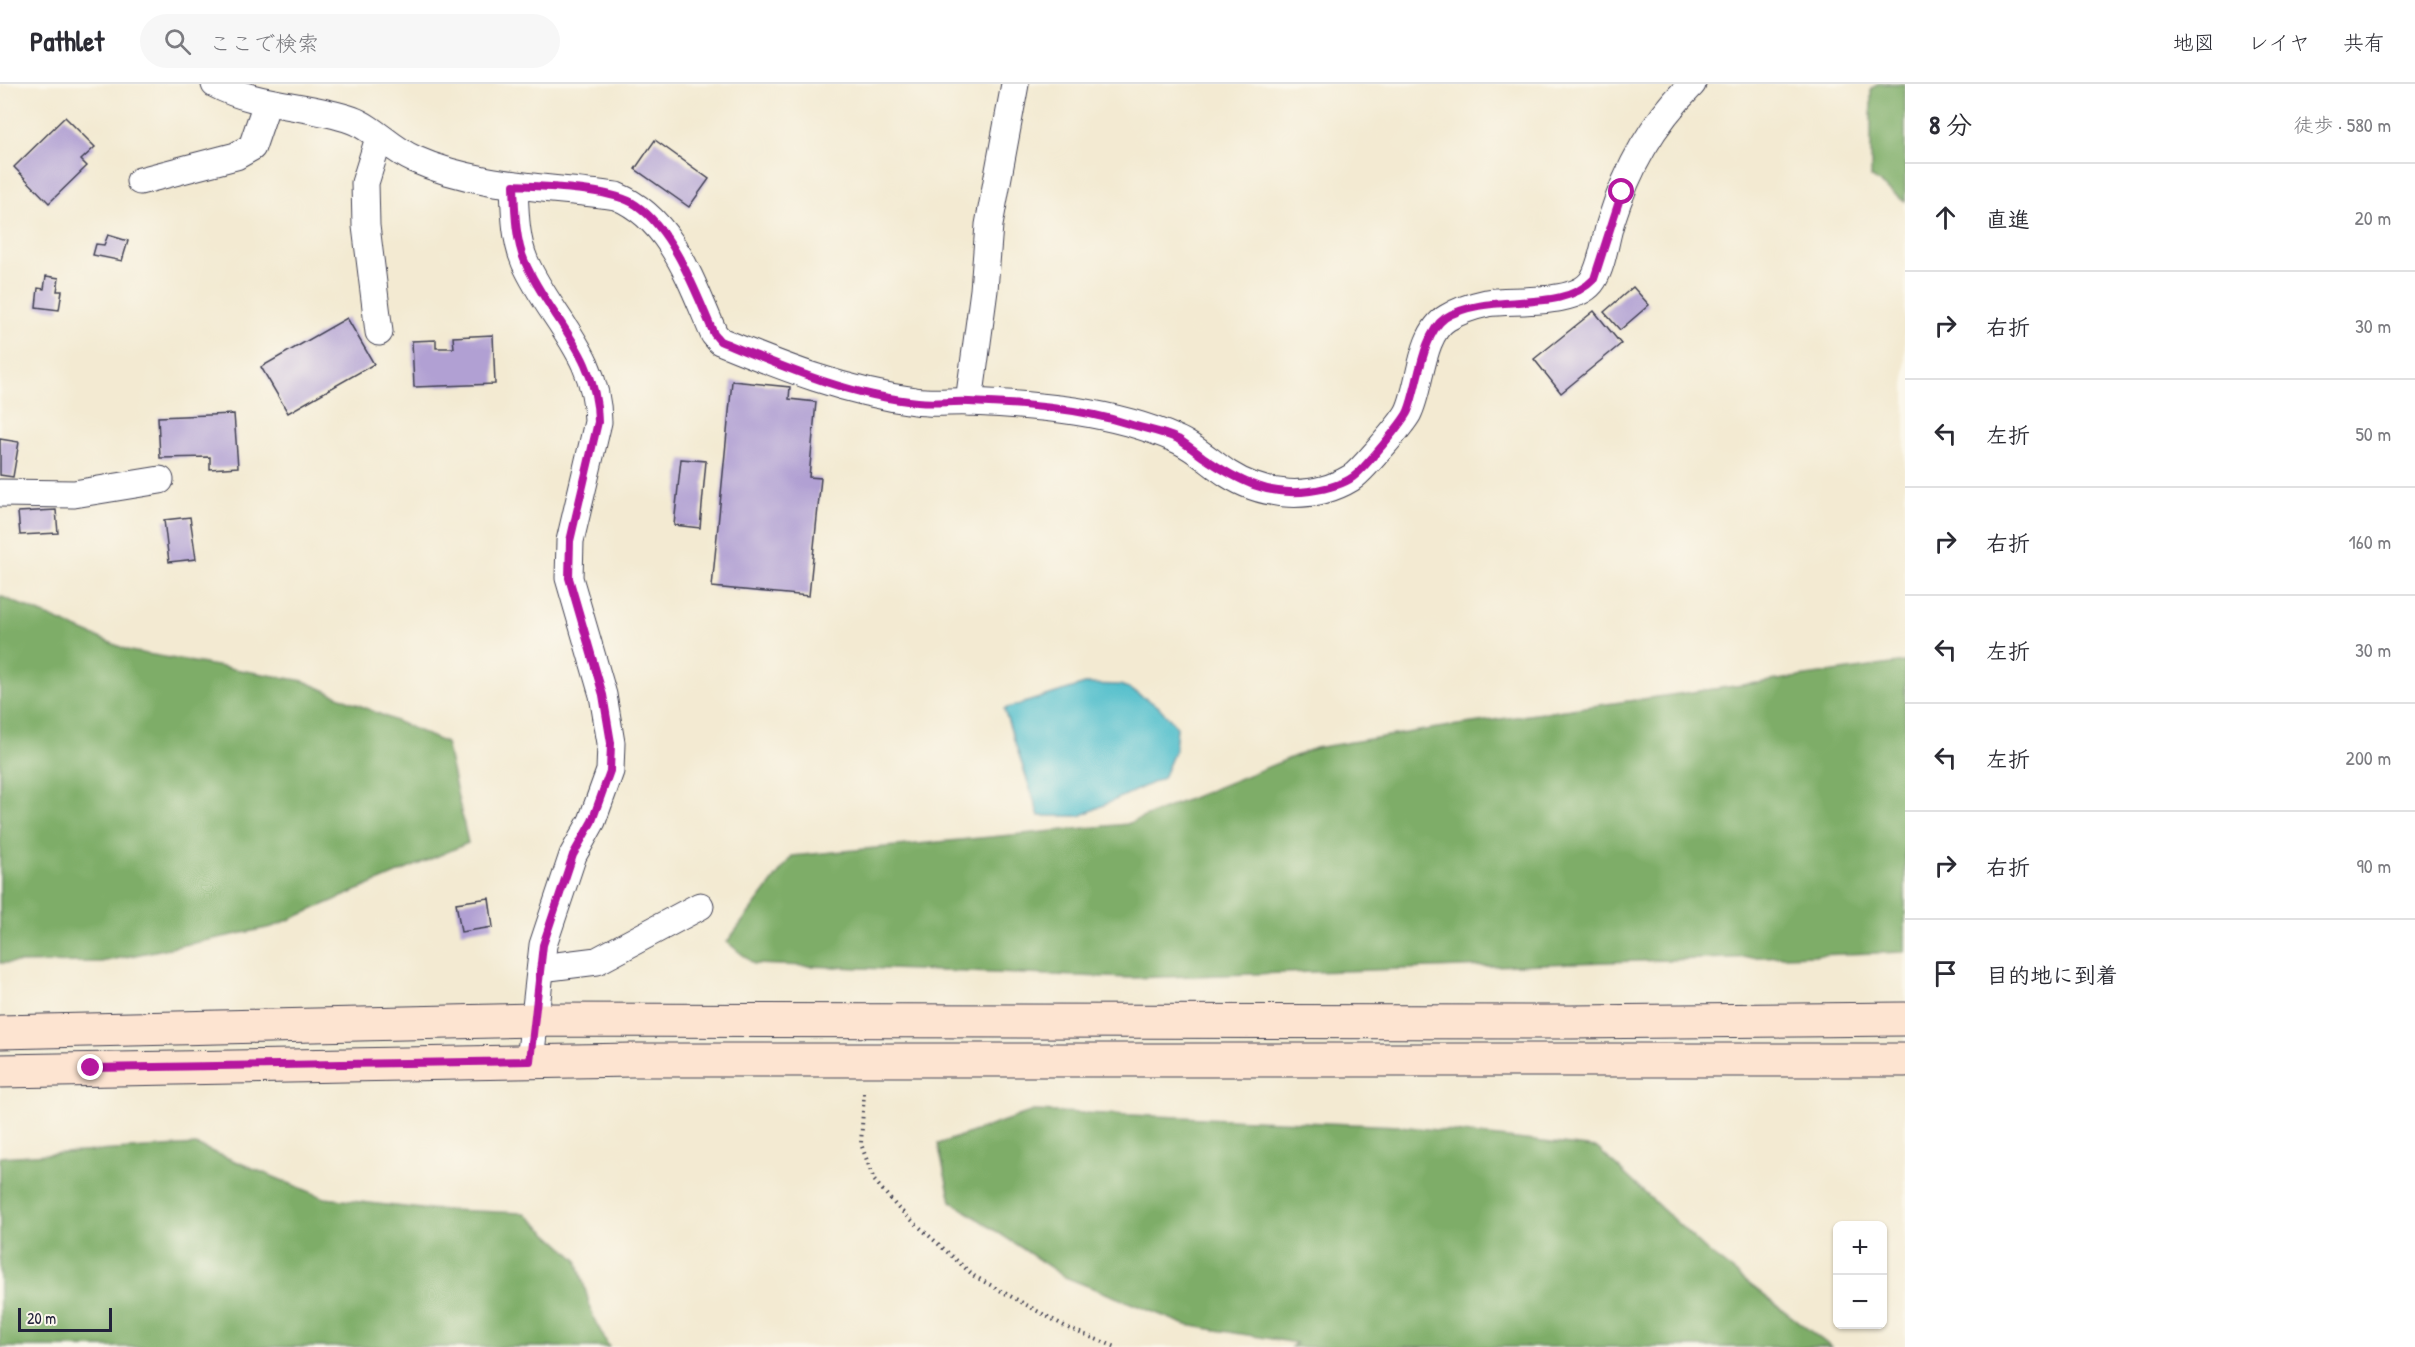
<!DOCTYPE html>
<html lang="ja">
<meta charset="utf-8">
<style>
body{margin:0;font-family:"Patrick Hand","Klee One",sans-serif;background:#f7f7f7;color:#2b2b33}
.controls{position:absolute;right:18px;bottom:18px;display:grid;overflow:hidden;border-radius:9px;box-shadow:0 2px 4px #0004}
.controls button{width:54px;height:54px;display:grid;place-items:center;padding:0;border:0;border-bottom:2px solid #e1e1e2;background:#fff;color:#2b2b33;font:30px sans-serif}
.scale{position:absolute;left:18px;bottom:15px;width:94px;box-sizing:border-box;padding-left:6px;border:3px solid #22223b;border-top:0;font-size:16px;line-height:21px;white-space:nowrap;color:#22223b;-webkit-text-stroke:4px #fbf7ec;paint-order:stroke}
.stop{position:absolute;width:18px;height:18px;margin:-14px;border:4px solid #b5179e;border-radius:50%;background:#fff}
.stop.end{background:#b5179e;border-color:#fff;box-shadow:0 2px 6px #0008}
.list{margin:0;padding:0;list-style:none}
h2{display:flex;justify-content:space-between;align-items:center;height:78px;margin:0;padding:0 24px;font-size:26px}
h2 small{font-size:20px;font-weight:400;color:#7c7c81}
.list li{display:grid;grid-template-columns:39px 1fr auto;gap:18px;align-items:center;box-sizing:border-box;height:108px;padding:0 24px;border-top:2px solid #e1e1e2}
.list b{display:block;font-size:22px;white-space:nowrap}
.list em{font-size:20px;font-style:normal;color:#7c7c81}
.icon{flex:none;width:33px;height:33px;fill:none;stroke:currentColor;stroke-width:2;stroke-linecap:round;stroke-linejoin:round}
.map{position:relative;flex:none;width:1905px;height:1263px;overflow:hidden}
header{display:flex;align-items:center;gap:36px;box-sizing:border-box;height:84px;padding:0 30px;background:#fff;border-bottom:2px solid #e1e1e2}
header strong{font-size:28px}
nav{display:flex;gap:33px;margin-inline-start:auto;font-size:21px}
.search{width:420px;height:54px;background:#f7f7f7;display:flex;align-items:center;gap:15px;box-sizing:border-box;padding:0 21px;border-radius:33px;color:#7c7c81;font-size:22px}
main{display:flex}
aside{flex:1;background:#fff}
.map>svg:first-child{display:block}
.forest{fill:#7ead67;stroke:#506851;stroke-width:1.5}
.water{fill:#53bfcc;stroke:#3a7084;stroke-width:1.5}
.building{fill:#b1a0d3}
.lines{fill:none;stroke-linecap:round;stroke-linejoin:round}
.street-casing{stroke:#414052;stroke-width:29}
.secondary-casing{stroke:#414052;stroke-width:35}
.path{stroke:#414052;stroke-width:4;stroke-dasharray:1.5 4.5;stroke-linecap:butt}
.street{stroke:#fff;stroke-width:27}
.secondary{stroke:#fde4d1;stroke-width:33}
.route{stroke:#b5179e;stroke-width:8}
</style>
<header>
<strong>Pathlet</strong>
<div class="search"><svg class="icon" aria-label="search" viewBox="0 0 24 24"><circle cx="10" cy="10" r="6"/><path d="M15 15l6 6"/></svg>ここで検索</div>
<nav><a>地図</a><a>レイヤ</a><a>共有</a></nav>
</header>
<main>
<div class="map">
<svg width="1905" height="1263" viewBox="0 0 1905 1263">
<rect width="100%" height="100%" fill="#fbf7ec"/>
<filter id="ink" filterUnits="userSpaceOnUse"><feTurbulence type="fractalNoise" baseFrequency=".0167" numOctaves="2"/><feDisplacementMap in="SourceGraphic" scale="12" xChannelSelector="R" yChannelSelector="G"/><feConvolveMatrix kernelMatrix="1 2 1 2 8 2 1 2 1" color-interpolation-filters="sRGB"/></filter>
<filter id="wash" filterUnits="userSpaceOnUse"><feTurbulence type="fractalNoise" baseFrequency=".008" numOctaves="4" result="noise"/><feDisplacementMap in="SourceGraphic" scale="24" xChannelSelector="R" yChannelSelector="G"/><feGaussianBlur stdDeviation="1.35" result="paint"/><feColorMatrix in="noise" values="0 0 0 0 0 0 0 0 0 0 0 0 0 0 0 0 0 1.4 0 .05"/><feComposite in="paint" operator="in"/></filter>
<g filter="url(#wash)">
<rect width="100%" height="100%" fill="#f3ead2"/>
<!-- forest -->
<g class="forest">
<polygon points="1878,0 1905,0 1905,118 1871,93 1871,5"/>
<polygon points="0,512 130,567 304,597 446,659 468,759 272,843 101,878 0,879"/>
<polygon points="1905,578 1905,868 1131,894 754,880 727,858 792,772 1127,740 1315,664 1437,644"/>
<polygon points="1033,1027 1400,1042 1597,1064 1708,1168 1831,1263 1291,1263 1296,1259 1186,1241 1065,1193 951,1117 938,1060"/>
<polygon points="196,1061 325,1114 422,1125 525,1129 577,1176 593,1233 609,1263 0,1263 0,1073"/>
</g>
<!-- water -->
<polygon class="water" points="1085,600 1120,601 1128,604 1158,622 1177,643 1175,666 1163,694 1080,732 1039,732 1004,625"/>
<g id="blocks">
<!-- building -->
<g class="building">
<polygon points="65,33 95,63 81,76 87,82 49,119 14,83"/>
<polygon points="655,56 709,95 689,123 635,85"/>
<polygon points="108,151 128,157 122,177 93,171 96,160 104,161"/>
<polygon points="46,192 59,194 57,207 62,207 59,226 36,223 38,204 44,205"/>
<polygon points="1633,203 1649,221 1620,246 1604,228"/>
<polygon points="1594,227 1621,260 1561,309 1534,275"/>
<polygon points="347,234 374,280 288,329 261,283"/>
<polygon points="493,251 495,300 414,303 412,257 436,256 436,264 454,264 453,253"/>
<polygon points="732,297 790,303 789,315 816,318 809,393 821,394 809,512 712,503"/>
<polygon points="234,330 238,383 210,385 210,373 160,374 158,333"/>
<polygon points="0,355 19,358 13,393 0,391"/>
<polygon points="681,375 706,377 700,444 674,441"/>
<polygon points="56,426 58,449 20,451 18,428"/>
<polygon points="190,433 196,475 169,478 164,436"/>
<polygon points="489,814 493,843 461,848 456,819"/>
</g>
</g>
</g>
<g filter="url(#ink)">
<use href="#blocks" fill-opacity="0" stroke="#414052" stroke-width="1.5"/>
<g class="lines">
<!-- street casing -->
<g class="street-casing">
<g id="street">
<path d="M215,0C258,23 307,20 352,36C374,44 392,66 414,75C476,103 549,103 616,112C672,135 691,198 714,250L720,257C783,283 846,308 915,317C933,320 952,317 970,318C1039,321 1113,327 1176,355C1195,363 1211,379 1228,390C1264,413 1313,417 1351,394C1360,389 1402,340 1408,329C1421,304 1420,250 1447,234C1460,226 1473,222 1487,219C1514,215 1577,222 1593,196C1603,180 1605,155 1611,137C1628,83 1652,40 1692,0"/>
<polyline points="379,54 365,99 366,142 379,248"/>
<polyline points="140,97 236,72 252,63 267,19"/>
<path d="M514,101C515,125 515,155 525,178C549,233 598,270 598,338L570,457L569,494L603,611L611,659L610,687L592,737L573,771L543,861L530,977"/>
<polyline points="969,318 984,206 989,141 1015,0"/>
<polyline points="0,409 74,410 160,396"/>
<polyline points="541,884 597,877 700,822"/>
</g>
</g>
<!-- secondary casing -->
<g class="secondary-casing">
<g id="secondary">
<polyline points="0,948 535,936 1571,938 1905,935"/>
<polyline points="0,987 632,976 1905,976"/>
</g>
</g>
<!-- path -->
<polyline class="path" points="864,1009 861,1060 874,1096 898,1124 974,1192 1070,1245 1116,1263"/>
<!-- street -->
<use href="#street" class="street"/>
<!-- secondary -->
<use href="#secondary" class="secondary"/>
</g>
</g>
<g class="lines" filter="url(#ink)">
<!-- route -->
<path class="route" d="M91,984L530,977L543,861L573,771L592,737L610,687L611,659L603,611L569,494L570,457L598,338C598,271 549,233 525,178C515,155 515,125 514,101C545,103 611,104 636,121C674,147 696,209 714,250L720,257C784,283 849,312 918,318C935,320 952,317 969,318C1022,320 1079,324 1129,340C1145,345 1163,348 1178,355C1186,360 1195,367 1203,373C1237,396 1268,413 1310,407C1324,405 1341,402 1353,393C1362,387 1404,337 1408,327C1418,303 1422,250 1445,234C1489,206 1559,232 1594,195L1622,108"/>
</g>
</svg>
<div class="controls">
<button>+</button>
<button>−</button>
</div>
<div class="scale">20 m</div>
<div class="stop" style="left:1622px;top:108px"></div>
<div class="stop end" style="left:91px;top:984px"></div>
</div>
<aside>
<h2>8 分<small>徒歩 · 580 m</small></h2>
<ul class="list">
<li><svg class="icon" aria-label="ahead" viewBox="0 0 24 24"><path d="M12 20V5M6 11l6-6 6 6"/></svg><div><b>直進</b></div><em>20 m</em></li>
<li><svg class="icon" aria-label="right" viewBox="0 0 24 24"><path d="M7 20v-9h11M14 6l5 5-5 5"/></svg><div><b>右折</b></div><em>30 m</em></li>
<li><svg class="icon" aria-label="left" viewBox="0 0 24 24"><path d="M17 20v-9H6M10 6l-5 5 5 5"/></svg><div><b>左折</b></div><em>50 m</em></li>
<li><svg class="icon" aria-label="right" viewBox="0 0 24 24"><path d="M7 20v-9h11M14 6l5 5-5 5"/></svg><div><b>右折</b></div><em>160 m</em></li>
<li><svg class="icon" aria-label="left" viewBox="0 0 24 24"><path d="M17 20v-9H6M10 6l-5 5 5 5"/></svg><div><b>左折</b></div><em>30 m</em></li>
<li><svg class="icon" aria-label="left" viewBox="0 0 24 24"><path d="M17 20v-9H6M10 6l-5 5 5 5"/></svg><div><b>左折</b></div><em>200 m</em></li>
<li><svg class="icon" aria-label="right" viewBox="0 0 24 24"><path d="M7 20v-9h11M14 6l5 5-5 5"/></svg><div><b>右折</b></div><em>90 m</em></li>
<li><svg class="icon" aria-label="arrive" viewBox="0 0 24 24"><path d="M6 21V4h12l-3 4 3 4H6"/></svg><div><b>目的地に到着</b></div></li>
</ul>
</aside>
</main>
